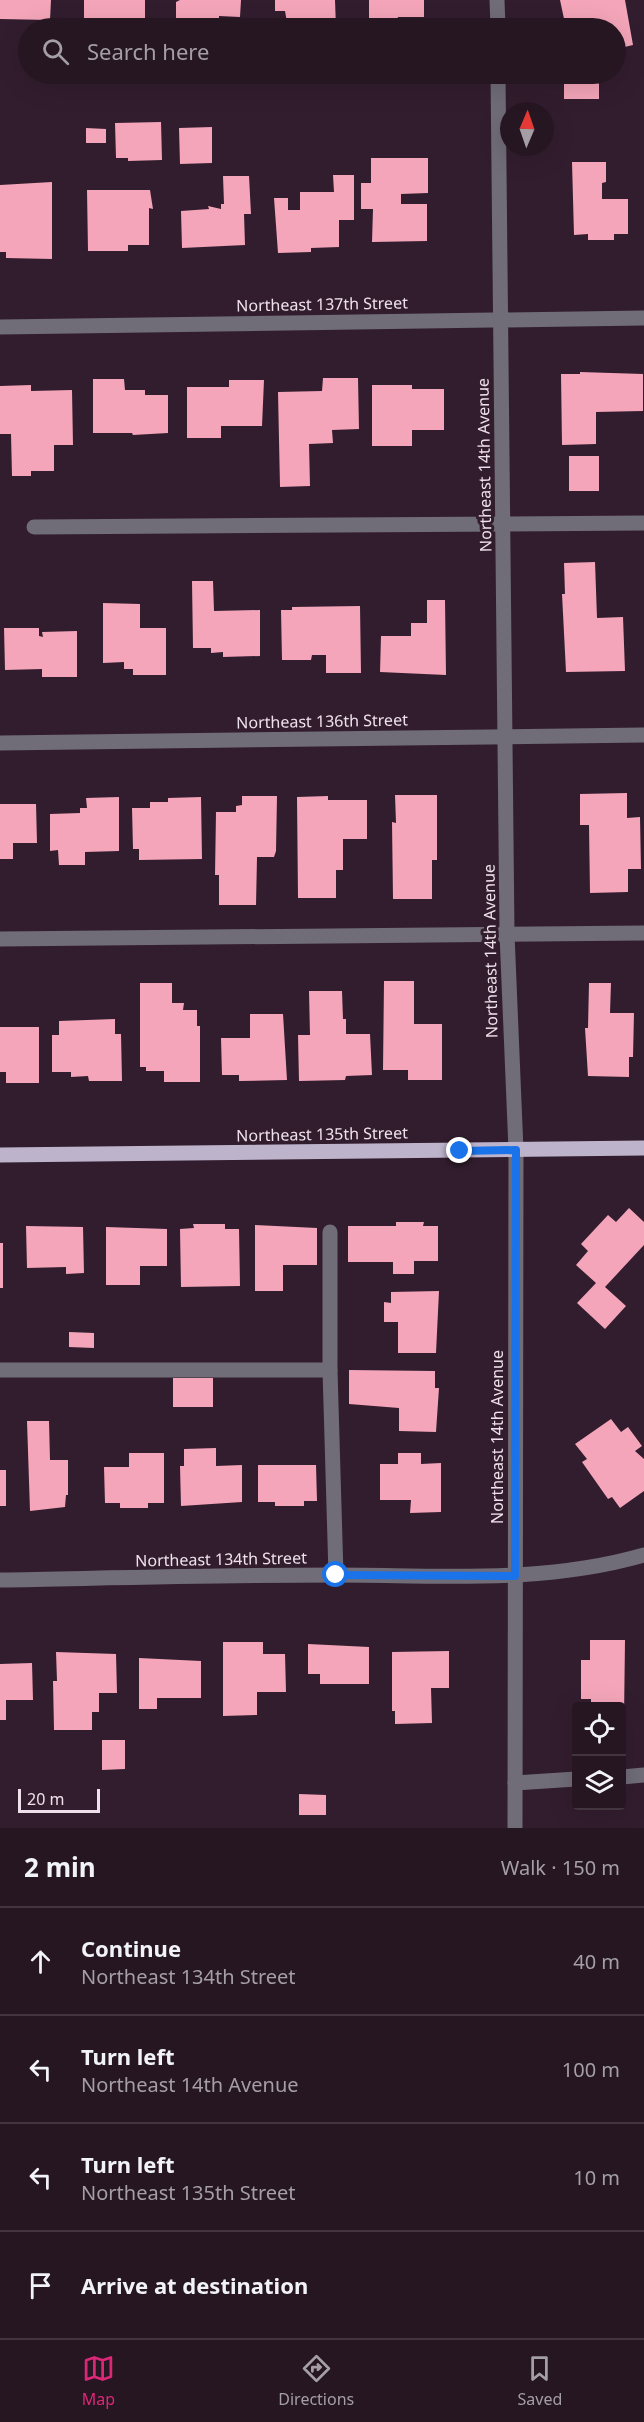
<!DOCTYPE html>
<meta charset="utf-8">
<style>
body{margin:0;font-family:"Noto Sans",sans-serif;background:#32232f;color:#f1f3f6}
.controls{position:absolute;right:18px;bottom:18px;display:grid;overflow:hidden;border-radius:6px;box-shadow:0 6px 24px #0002}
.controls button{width:54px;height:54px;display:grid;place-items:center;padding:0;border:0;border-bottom:2px solid #423540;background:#261622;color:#f1f3f6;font:30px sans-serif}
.compass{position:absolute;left:500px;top:102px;width:54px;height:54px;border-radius:50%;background:#261622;box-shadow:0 6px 24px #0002;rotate:2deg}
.scale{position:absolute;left:18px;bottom:15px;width:82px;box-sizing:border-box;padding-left:6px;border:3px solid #efe1ec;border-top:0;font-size:16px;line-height:21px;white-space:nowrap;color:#efe1ec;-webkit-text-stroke:4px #321d2e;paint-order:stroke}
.stop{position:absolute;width:18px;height:18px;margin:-14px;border:4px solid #1a73e8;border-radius:50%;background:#fff}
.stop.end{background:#1a73e8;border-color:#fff;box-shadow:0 2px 6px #0008}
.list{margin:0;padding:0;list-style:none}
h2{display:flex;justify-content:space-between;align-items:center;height:78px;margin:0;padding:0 24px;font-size:26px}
h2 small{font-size:20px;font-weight:400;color:#a49fa5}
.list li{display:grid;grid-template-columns:39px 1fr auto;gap:18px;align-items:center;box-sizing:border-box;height:108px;padding:0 24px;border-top:2px solid #423540}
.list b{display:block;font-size:22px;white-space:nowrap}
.list p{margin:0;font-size:20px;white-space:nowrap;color:#a49fa5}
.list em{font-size:20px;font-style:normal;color:#a49fa5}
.icon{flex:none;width:33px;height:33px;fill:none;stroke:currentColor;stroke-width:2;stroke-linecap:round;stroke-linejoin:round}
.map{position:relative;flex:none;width:644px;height:1828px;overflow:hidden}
.search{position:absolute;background:#261622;box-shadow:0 6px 24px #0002;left:18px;right:18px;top:18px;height:66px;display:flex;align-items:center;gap:15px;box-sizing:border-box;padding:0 21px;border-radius:33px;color:#a49fa5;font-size:22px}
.sheet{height:510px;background:#261622}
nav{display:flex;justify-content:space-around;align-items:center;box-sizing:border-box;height:84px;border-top:2px solid #423540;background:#261622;font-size:16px;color:#a49fa5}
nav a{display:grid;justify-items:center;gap:3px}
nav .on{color:#db2777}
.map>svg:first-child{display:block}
.building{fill:#f4a5b9}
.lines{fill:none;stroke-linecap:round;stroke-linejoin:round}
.minor{stroke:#706c78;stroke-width:15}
.major{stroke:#bdb3cb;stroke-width:15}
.route{stroke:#1a73e8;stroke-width:8}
.labels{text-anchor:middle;stroke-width:6;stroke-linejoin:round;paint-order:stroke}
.street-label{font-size:16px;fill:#efe1ec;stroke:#321d2e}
</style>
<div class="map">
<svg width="644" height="1828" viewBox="0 0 644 1828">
<rect width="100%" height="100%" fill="#321d2e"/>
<!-- building -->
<g class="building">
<polygon points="0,0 51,0 50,20 0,19"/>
<polygon points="84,0 145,0 145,18 122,18 122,24 110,24 110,18 103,18 103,27 84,26"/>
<polygon points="180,0 241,0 240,17 219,16 219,28 176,28 176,2"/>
<polygon points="275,0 335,0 336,28 288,28 285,11 275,11"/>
<polygon points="369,0 424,0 424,17 398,17 394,28 361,28 361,26 369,26"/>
<polygon points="560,0 625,0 633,45 616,49 616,28 566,28"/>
<rect x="564" y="76" width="35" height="23"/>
<polygon points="161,122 162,160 128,161 128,158 116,158 115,123"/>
<polygon points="212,127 212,163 180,164 179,128"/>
<polygon points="86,128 106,129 106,143 86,143"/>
<polygon points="371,158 428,158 428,193 401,194 401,204 427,204 427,241 372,242 373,209 361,209 361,183 371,183"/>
<polygon points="572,162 606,162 606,182 602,183 602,199 628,199 628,234 614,234 614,240 588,240 588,234 574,235"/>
<polygon points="333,175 354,175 354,220 339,220 339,247 311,248 311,252 278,253 274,198 288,198 288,210 300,210 300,192 334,192"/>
<polygon points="223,176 249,176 251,214 244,214 245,245 182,248 181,211 209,209 208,206 221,209 221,204 224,204"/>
<polygon points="52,182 52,259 6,258 6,252 0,252 0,185"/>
<polygon points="87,190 150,190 153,209 149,208 149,245 128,245 128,251 88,251"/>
<polygon points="580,372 643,374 643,411 596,412 596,444 562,445 561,374 580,374"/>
<polygon points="323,378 358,378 359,429 332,430 333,443 309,444 310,486 280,487 278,392 322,391"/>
<polygon points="93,379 124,379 125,390 145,390 145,395 168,395 168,433 133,435 132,433 93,433"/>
<polygon points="229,380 264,380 262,426 221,426 221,438 187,438 187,387 229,387"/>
<polygon points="31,385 31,391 72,390 73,445 54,445 54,471 31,471 31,476 12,476 11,434 0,434 0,386"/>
<polygon points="372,385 412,385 412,389 444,389 444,430 412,430 412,446 372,446"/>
<rect x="569" y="456" width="30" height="35"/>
<polygon points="595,562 597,618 623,617 625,671 566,672 562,594 565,594 564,563"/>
<polygon points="192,581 213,581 214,611 260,610 260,656 223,657 223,652 211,653 211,648 193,648"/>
<polygon points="427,600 445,600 446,675 380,672 381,636 411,636 411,623 427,623"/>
<polygon points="103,603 140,604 140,628 166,628 166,675 133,675 133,669 124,669 124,662 103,663"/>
<polygon points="360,606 361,673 326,673 326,655 312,655 311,660 282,660 281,610 292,610 292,607"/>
<polygon points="4,628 39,628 39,636 43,637 42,632 77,631 77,677 42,677 42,669 5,670"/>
<polygon points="627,793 627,818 640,817 641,869 628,869 628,892 590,893 589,825 580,825 580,794"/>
<polygon points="395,795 437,795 437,860 432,860 432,899 393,899 392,822 396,823"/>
<polygon points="242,796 277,796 276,851 274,857 257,857 256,905 219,905 219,875 215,875 216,812 236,812 236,806 242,805"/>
<polygon points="328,796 328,800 367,800 367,839 343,839 343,870 336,870 336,898 298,898 297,797"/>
<polygon points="119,797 119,851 85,852 85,865 59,865 58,850 50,851 50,814 80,813 80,808 87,808 86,798"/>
<polygon points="201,797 202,859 139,860 139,849 133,849 132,808 150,808 150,802 168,802 168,798"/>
<polygon points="0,804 36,804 37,843 13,843 13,859 0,859"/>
<polygon points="384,981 414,981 414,1024 442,1024 442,1080 408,1080 408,1070 383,1070"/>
<polygon points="140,983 172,983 172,1003 184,1003 183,1010 197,1010 197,1026 200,1026 200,1082 164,1082 164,1071 146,1071 146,1067 140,1067"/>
<polygon points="589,983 611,983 610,1013 634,1013 633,1057 629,1057 629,1077 588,1076 585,1028 588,1028"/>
<polygon points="309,991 342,991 343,1019 346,1019 346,1034 370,1034 372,1075 346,1076 345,1080 299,1081 298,1035 310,1035"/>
<polygon points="250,1014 283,1014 287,1080 239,1081 239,1075 222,1075 221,1038 250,1038"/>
<polygon points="115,1019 115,1034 121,1034 122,1081 89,1081 88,1076 71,1077 71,1072 52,1072 52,1035 59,1035 59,1021"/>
<polygon points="0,1027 39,1027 39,1083 6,1083 6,1072 0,1072"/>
<polygon points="629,1208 644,1222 644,1245 605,1287 626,1306 605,1329 577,1303 596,1283 576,1265 588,1251 581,1244 608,1215 616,1222"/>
<polygon points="396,1222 424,1222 423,1226 438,1226 438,1261 414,1261 414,1274 393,1274 393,1262 348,1262 348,1226 396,1226"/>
<polygon points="193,1224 225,1224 225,1229 239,1229 240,1286 181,1287 180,1229 194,1228"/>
<polygon points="255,1225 317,1228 317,1265 283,1265 283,1291 255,1291"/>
<polygon points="26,1226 83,1227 84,1273 66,1274 66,1267 27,1268"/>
<polygon points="106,1227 167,1229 167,1266 140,1266 140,1285 106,1285"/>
<rect x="0" y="1243" width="3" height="45"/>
<polygon points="439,1291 436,1353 398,1353 398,1322 384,1322 384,1302 391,1303 391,1292"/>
<polygon points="69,1332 94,1333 94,1348 69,1347"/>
<polygon points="349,1370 435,1371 435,1388 439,1388 436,1432 399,1431 399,1408 349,1404"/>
<rect x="173" y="1378" width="40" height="29"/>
<polygon points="611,1419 621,1432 628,1427 642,1446 635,1451 644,1459 644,1491 620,1508 612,1497 608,1499 582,1462 587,1459 575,1444"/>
<polygon points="27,1421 49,1421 50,1460 68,1460 68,1495 66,1495 65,1507 30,1511"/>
<polygon points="216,1448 216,1466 242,1465 242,1502 181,1506 180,1466 184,1466 184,1449"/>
<polygon points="129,1453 164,1453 164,1503 148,1503 148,1508 120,1508 120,1503 105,1503 104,1467 129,1467"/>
<polygon points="398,1453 421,1453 421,1464 441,1463 441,1512 410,1513 411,1500 380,1500 380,1464 398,1464"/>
<polygon points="258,1465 316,1465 317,1501 304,1501 304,1506 275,1506 275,1502 258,1502"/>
<rect x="0" y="1470" width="6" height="36"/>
<polygon points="590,1640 625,1640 624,1718 622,1718 622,1706 591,1706 591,1699 581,1699 581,1660 590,1660"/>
<polygon points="223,1642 263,1642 263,1654 285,1654 286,1692 257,1692 257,1715 223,1716"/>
<polygon points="308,1644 369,1647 369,1684 320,1684 320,1674 308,1674"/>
<polygon points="449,1651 449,1688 431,1688 432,1723 395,1724 395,1711 392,1711 392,1652"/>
<polygon points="56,1652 116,1654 117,1693 99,1693 99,1712 92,1712 92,1730 54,1730 53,1681 57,1681"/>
<polygon points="139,1658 201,1661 201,1698 157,1698 157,1709 139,1709"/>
<polygon points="32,1663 33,1700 6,1700 6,1720 0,1720 0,1664"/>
<polygon points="102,1740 125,1740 125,1769 102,1770"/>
<polygon points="299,1794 326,1795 326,1815 299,1815"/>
</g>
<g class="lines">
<!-- minor -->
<g class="minor">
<polyline points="497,0 498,28"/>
<polyline points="498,74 507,934 516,1150 515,1828"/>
<polyline points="0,327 644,318"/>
<polyline points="34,527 644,523"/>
<polyline points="0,743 644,735"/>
<polyline points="0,939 644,933"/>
<polyline points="330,1232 330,1370 336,1575"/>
<polyline points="0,1370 330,1370"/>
<path d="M0,1580C112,1578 224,1575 337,1575C439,1575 544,1584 644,1555"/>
<polyline points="622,1777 644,1775"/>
<polyline points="515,1783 576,1779"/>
</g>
<!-- major -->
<polyline class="major" points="0,1155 644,1148"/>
</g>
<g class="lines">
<!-- route -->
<polyline class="route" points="336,1575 515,1576 516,1150 460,1151"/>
</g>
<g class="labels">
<!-- street labels -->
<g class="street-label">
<text transform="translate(322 304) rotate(-1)" y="6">Northeast 137th Street</text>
<text transform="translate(484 465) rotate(-91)" y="6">Northeast 14th Avenue</text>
<text transform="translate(322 721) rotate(-1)" y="6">Northeast 136th Street</text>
<text transform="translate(490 951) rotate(-91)" y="6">Northeast 14th Avenue</text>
<text transform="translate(322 1134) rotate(-1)" y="6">Northeast 135th Street</text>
<text transform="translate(497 1437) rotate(-90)" y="6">Northeast 14th Avenue</text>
<text transform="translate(221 1559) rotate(-1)" y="6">Northeast 134th Street</text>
</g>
</g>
</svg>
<div class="controls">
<button><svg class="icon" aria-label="locate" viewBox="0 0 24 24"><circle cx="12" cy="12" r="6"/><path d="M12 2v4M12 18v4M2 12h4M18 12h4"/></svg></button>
<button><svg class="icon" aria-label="layers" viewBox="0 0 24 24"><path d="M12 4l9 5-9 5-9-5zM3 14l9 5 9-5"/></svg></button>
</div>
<svg class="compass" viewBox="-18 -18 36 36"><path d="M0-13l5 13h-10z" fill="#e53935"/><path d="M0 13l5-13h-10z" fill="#a49fa5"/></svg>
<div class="scale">20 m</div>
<div class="stop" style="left:336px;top:1575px"></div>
<div class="stop end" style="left:460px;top:1151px"></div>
<div class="search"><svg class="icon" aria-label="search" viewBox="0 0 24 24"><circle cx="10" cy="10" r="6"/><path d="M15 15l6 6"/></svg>Search here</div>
</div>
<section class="sheet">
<h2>2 min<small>Walk · 150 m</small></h2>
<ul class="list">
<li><svg class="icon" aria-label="ahead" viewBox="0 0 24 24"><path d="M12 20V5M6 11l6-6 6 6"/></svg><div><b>Continue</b><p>Northeast 134th Street</p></div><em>40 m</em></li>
<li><svg class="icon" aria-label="left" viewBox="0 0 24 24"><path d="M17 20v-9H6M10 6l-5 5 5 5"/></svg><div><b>Turn left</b><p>Northeast 14th Avenue</p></div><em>100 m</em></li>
<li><svg class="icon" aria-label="left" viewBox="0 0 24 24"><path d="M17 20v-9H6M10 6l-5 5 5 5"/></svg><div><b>Turn left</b><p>Northeast 135th Street</p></div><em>10 m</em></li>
<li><svg class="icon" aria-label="arrive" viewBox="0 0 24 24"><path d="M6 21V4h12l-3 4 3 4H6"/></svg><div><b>Arrive at destination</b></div></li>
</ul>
</section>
<nav>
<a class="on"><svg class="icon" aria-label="map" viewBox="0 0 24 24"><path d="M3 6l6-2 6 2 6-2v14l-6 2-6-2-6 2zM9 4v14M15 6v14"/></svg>Map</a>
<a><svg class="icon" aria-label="directions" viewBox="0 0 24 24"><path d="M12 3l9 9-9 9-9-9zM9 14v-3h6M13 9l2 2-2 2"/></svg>Directions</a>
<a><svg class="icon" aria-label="saved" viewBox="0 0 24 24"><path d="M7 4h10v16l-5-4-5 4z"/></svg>Saved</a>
</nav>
